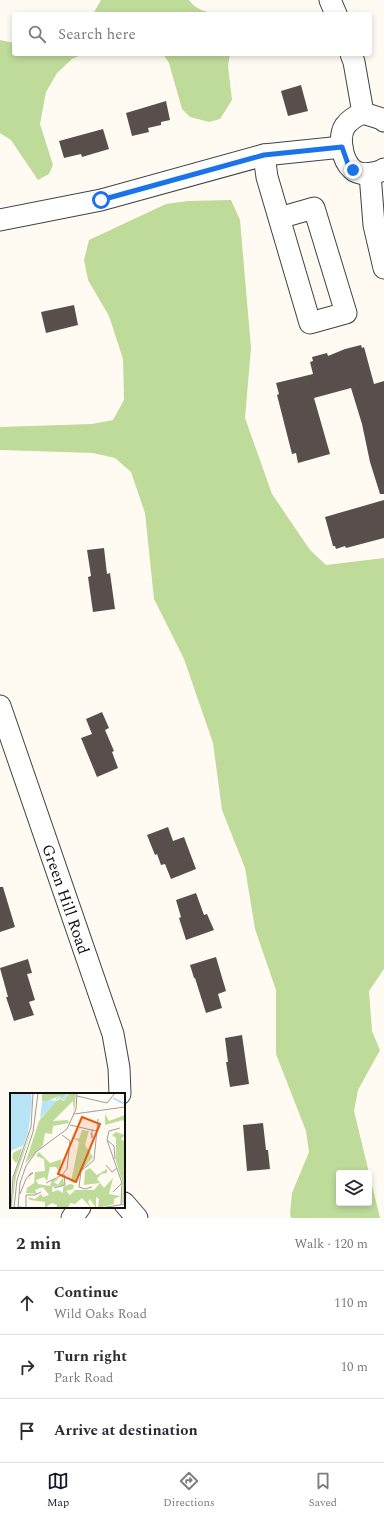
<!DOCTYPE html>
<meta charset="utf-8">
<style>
body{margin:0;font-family:Spectral,serif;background:#f7f7f7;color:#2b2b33}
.controls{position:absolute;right:12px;bottom:12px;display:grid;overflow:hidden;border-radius:4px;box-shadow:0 2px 6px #0003}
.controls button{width:36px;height:36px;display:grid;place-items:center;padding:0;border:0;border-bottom:1px solid #e1e1e2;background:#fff;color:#2b2b33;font:20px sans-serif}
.stop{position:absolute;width:12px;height:12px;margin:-9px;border:3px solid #1a73e8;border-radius:50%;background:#fff}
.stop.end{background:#1a73e8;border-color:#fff;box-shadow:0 1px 4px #0008}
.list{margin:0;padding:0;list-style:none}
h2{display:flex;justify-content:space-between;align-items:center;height:52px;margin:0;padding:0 16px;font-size:17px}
h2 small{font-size:13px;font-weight:400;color:#7c7c81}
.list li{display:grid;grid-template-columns:26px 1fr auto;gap:12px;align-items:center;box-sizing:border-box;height:64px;padding:0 16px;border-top:1px solid #e1e1e2}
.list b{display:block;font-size:15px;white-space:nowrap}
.list p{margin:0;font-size:13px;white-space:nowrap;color:#7c7c81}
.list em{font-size:13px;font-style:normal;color:#7c7c81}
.icon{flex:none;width:22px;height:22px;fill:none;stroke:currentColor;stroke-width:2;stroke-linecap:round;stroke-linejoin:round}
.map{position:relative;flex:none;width:384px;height:1218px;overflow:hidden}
.search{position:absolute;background:#fff;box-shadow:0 2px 6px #0003;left:12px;right:12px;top:12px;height:44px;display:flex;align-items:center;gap:10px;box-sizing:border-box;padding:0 14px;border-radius:4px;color:#7c7c81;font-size:15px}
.sheet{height:244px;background:#fff}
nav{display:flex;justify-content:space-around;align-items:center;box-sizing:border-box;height:56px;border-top:1px solid #e1e1e2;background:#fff;font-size:11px;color:#7c7c81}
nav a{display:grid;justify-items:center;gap:2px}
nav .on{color:#111827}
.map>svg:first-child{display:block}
.forest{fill:#bedb9a;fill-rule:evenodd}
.building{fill:#584f4c}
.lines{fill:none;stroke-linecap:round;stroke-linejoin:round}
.minor-casing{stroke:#434343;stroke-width:23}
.minor{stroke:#fff;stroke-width:21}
.route{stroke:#1a73e8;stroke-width:5}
.labels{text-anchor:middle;stroke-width:4;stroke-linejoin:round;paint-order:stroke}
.street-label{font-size:16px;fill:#101010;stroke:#fff}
.inset-river{fill:none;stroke:#b7e5f7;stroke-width:2}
.inset-road{fill:none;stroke:#9f9d98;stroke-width:1}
.view{fill:#e8590c;fill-opacity:0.15;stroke:#e8590c;stroke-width:2}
.inset-edge{fill:none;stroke:#101010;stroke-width:2}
</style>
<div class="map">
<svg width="384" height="1218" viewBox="0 0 384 1218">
<rect width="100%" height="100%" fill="#fffbf2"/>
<!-- forest -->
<g class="forest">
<path d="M101,0H189C196,10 206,12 218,14H93Z"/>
<polygon points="0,40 14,43 14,54 83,54 72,59 57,73 46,92 40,124 53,165 49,174 38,180 11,140 0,133"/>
<polygon points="163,54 230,54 228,66 232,100 220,119 209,122 190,117 182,109 169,63"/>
<path d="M231,200L240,220L251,348L245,418L272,494L310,550L326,565L384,558V969L369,991L372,1031L380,1050L358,1090L354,1111L380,1218H291L290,1214L292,1193L309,1152L306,1131L276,1054V990L255,929L245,868L222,810L213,743L184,659L154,599L145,513L131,472L115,458L93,453L0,450V427L92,424L113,420L124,400L123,359L109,316L88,280L84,260L89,240L166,204L188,201ZM339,1173H369V1203H339Z"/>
</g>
<!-- building -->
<g class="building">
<polygon points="301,85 308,111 288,116 281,91"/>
<polygon points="166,101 170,120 161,122 161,125 148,128 149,132 132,136 126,113"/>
<polygon points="103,129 109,149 82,157 81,154 64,158 59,141"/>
<polygon points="74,305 78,325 46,333 41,312"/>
<polygon points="361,345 362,348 364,347 374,384 384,381 384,494 380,494 370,462 362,424 351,388 314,398 330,454 298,463 296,453 292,454 277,395 279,394 276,383 313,374 310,362 313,361 312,357 327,353 328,356 345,349"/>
<polygon points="384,500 384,538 346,548 345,546 336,549 335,546 333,546 325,517"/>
<polygon points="104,548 107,574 110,573 115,609 93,612 88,577 91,576 87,550"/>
<polygon points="102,712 109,728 105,730 114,751 112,752 118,768 97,777 81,738 92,734 86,719"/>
<polygon points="168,827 173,841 184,837 196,869 171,879 165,864 161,865 157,854 155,855 147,835"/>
<polygon points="0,887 3,887 15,927 0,932"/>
<polygon points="196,893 204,915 207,914 214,930 186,940 179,918 181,917 176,900"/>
<polygon points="216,957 226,991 218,994 222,1008 206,1013 195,978 194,978 190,965"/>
<polygon points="28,959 32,973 27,974 35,1000 29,1002 34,1015 14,1021 6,997 8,997 0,968"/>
<polygon points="242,1035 249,1084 230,1087 226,1062 228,1062 225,1038"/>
<polygon points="263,1123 266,1150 268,1150 270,1169 247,1171 243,1125"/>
</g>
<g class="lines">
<!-- minor casing -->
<g class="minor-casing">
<g id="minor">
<polyline points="330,0 336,14"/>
<polyline points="351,54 354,62 363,113"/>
<path d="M363,113C356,116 350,119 345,126C338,137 342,160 352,169C357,174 366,174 373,173C378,172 380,172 384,169"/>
<polyline points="363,113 382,119 384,121"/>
<polyline points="264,155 267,177 310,323 346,313 314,208 279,218"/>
<polyline points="370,174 374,225 384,268"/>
<polyline points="0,220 101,200 264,155 342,147"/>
<path id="s1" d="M0,706L113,1034L119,1068L120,1094"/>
<polyline points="124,1203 137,1218"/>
<polyline points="72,1218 80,1207"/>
</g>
</g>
<!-- minor -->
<use href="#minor" class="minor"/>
</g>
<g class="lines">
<!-- route -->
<polyline class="route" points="101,200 264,155 342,147 348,164 353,170"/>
</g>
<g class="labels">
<!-- street labels -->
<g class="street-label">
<text dy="6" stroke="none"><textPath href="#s1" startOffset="204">Green Hill Road</textPath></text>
</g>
</g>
<!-- overview -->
<g transform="translate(10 1093)">
<rect width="115" height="115" fill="#fffbf2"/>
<path d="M32,0H56L53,5L49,3L35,9L32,8ZM59,0H66L64,20L63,8L43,28L58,27L59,30L43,33L42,41L35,40L33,52L15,71L29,28L45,9L50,6L54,8ZM95,21L99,28L115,22V32L113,27L95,32ZM23,33L6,83L2,114L4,82ZM72,37L79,38L75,52L83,64L68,82L65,90L61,89L69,49L62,44L69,46ZM106,39L115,42L111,46L115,49V110H112L113,91L106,68V45L102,42ZM12,55L8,68L6,70L2,65L3,60ZM29,59L40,70L52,66L49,78L46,74H40L37,88L34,84L26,87L28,91L40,93L42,87L50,85L44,89L48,92L53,84L54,92L42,94V99L48,97L53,100V94L60,91L64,92L63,96L56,98L60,102L65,97H84L90,90L74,92L75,78L80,75L87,82L97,76V80L91,81L87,86L94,95L103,85L99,101L110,103L104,106V111L88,115L89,106L86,104V115L80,106L78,109L81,115L72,105L65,111L60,110L58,115H46L47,112L42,110L35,115V109L20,107L18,104L25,106L31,101L33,104L39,102L33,94L25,97L27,101L16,100L17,95L24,90L25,79L35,78L34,66L26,63Z" fill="#bedb9a"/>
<path d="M0,0H21L22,10L18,40L13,53L2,57L0,62ZM41,7L46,8L30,26L32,9Z" fill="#b7e5f7"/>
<path class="inset-river" d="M103,5L115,11M46,7L48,4L54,6L57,0"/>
<path class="inset-road" d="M67,3L97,10L105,0M64,21L115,14M60,32L86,38M110,35L99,38L97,47L112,90L111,112M81,40L82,45V36M97,47L104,53L105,66M96,72L102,79L107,75M36,90L52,82L57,76L60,48L52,42M82,94L75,96L69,94L71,78L84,67L88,26M44,95L55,92L54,81M103,99L112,90M10,101L16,86L21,80H23L19,83M8,114L21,115M1,115L3,84L21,34L23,0M4,115L7,87L23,39L28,0M8,115L10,90L16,73L26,59L57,36L66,16L67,0M16,115V102H25L31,99M91,115L115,111"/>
<path class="view" d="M72,24L90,31L66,89L48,81Z"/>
<rect width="115" height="115" class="inset-edge"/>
</g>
</svg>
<div class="controls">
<button><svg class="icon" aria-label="layers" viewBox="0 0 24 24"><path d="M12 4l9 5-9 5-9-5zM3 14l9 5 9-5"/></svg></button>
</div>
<div class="stop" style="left:101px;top:200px"></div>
<div class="stop end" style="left:353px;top:170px"></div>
<div class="search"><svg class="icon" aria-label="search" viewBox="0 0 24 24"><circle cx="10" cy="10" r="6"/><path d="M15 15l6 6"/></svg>Search here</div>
</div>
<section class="sheet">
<h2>2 min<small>Walk · 120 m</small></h2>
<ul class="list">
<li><svg class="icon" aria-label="ahead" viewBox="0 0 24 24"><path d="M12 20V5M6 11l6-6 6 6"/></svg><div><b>Continue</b><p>Wild Oaks Road</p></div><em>110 m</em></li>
<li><svg class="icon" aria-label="right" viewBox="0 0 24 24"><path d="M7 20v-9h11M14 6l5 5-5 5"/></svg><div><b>Turn right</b><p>Park Road</p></div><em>10 m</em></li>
<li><svg class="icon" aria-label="arrive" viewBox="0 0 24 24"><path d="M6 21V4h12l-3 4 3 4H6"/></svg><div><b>Arrive at destination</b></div></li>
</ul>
</section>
<nav>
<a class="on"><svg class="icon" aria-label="map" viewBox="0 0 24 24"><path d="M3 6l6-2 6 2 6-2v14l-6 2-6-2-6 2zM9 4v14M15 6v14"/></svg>Map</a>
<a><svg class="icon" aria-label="directions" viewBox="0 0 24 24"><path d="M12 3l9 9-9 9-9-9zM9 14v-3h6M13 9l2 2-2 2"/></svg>Directions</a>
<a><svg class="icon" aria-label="saved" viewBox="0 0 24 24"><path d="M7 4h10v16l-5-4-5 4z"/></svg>Saved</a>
</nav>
